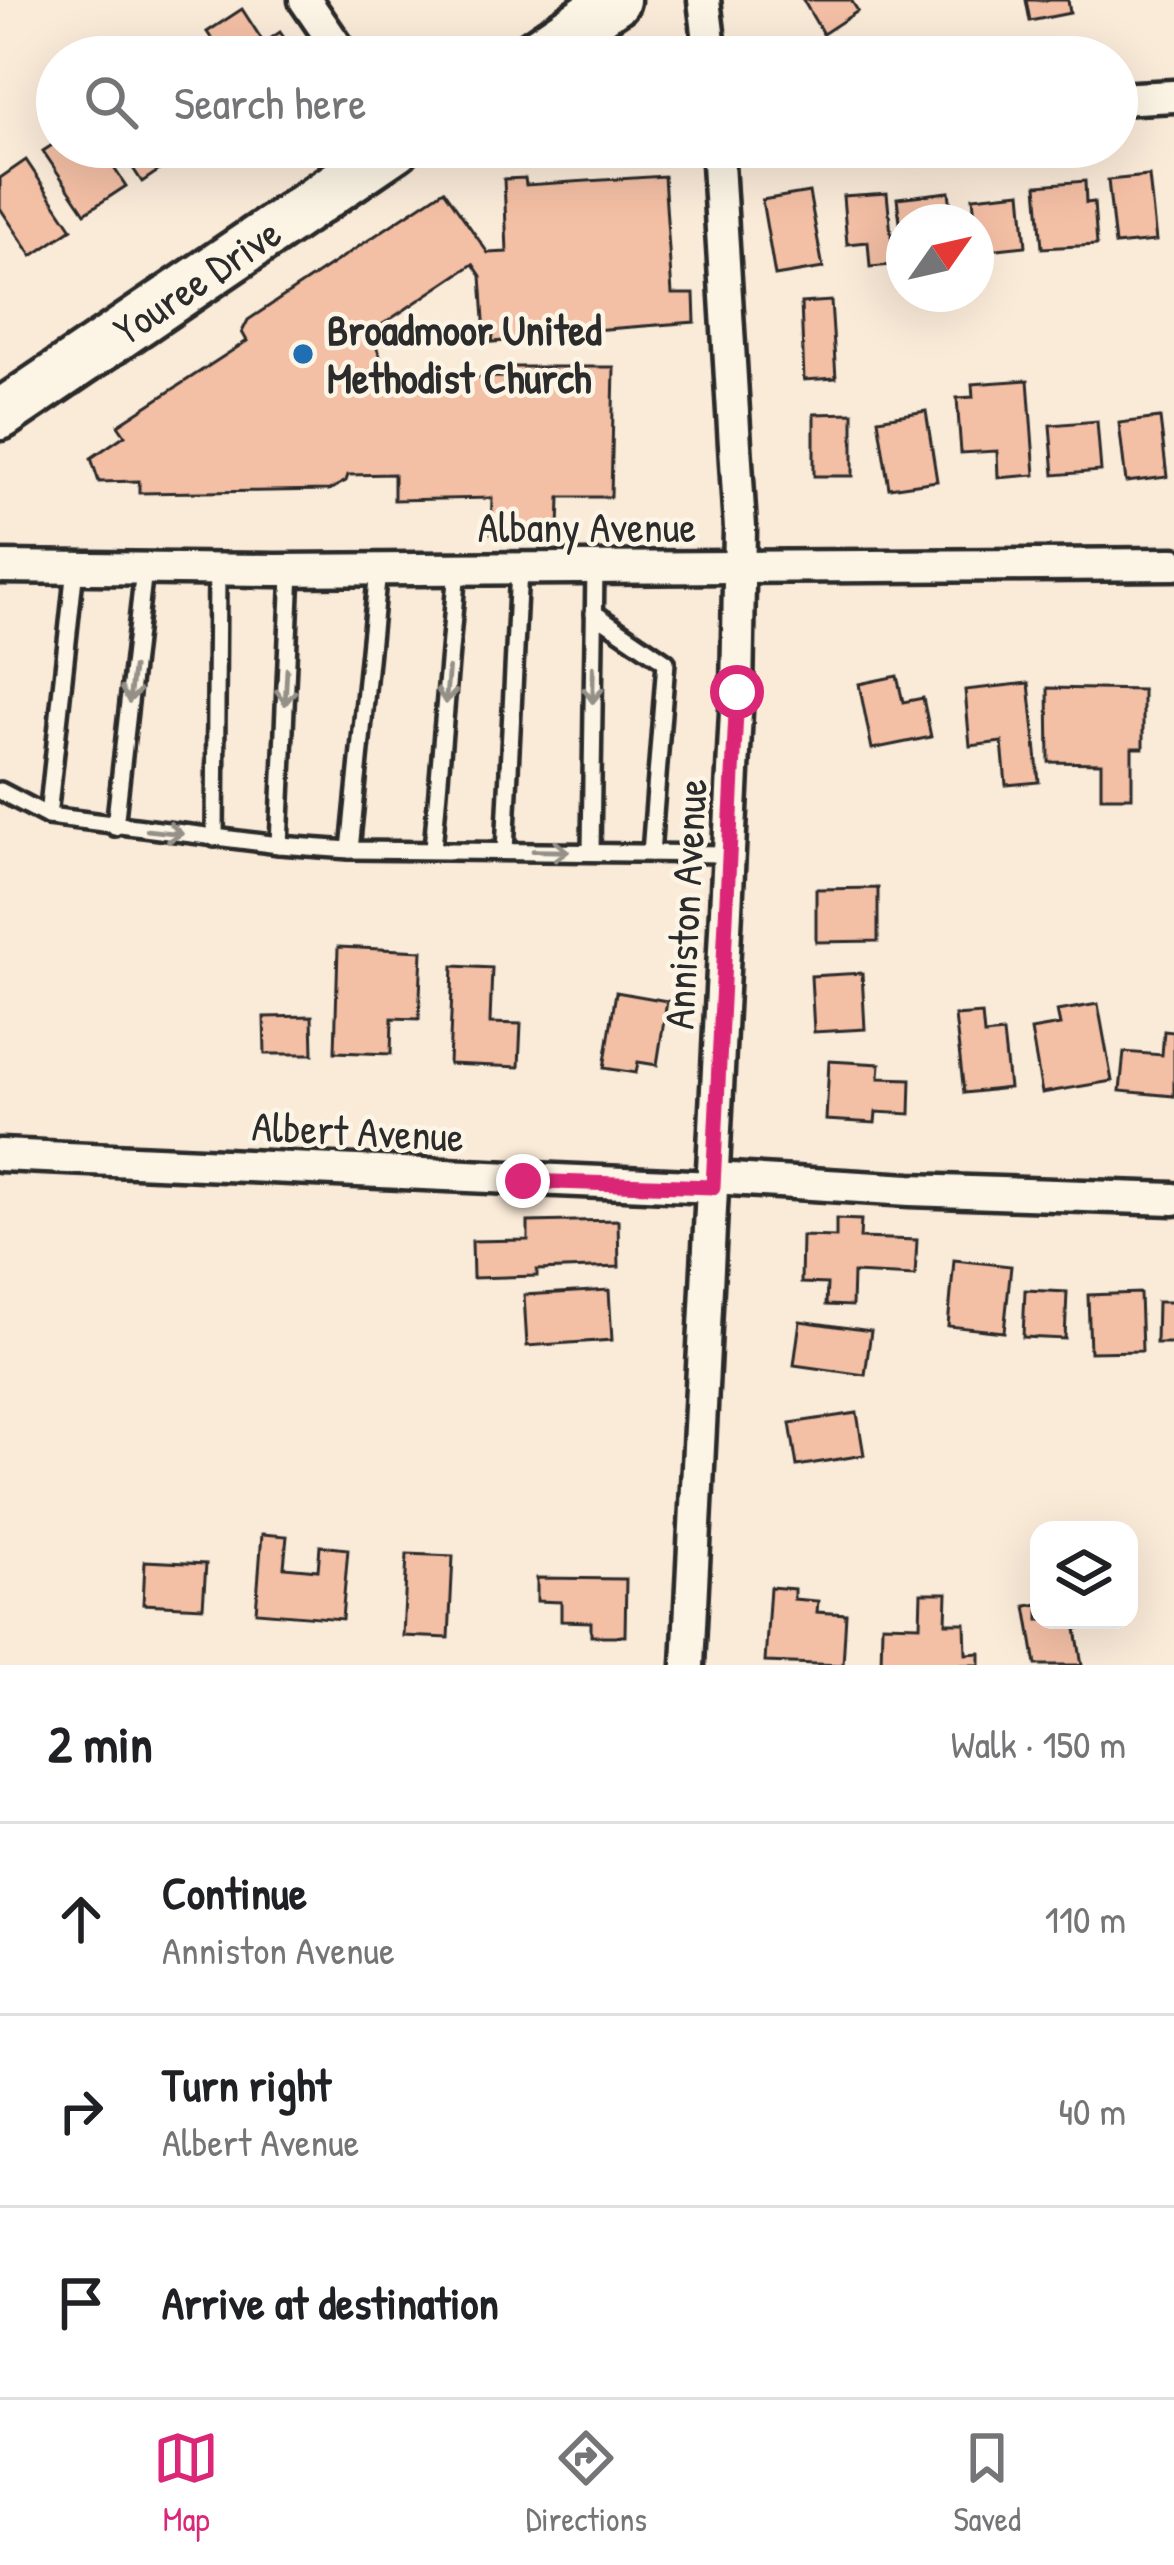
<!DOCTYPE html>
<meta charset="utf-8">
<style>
body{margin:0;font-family:"Patrick Hand",sans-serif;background:#f2f2f2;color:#202124}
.controls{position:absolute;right:36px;bottom:36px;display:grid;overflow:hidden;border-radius:24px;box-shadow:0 12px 48px #0002}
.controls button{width:108px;height:108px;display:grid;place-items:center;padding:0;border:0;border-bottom:3px solid #e0e0e0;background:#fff;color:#202124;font:60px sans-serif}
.compass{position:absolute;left:886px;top:204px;width:108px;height:108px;border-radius:50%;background:#fff;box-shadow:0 12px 48px #0002;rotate:56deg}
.stop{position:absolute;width:36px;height:36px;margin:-27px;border:9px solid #db2777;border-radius:50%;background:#fff}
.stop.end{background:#db2777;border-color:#fff;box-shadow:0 3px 12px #0008}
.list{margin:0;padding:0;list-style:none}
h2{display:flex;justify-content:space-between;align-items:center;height:156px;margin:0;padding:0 48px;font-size:51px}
h2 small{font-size:39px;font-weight:400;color:#757577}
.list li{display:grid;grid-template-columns:78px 1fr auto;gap:36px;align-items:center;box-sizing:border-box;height:192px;padding:0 48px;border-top:3px solid #e0e0e0}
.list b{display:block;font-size:45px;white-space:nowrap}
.list p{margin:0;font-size:39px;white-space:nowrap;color:#757577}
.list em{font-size:39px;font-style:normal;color:#757577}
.icon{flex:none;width:66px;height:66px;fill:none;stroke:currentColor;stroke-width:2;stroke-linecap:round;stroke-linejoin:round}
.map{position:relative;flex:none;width:1174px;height:1665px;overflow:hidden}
.search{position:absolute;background:#fff;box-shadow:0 12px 48px #0002;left:36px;right:36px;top:36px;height:132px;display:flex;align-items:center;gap:30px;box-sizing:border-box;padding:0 42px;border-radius:66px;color:#757577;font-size:45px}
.sheet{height:732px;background:#fff}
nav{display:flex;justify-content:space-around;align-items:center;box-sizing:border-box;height:168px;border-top:3px solid #e0e0e0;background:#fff;font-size:33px;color:#757577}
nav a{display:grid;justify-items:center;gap:6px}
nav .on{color:#db2777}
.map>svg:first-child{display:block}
.building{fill:#f3bfa5;stroke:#2b2b2b;stroke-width:3}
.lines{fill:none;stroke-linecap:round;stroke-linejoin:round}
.service-casing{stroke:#2b2b2b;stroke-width:24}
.minor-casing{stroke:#2b2b2b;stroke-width:39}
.primary-casing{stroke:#2b2b2b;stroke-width:57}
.service{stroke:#fcf5e5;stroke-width:15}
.minor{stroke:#fcf5e5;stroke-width:30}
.primary{stroke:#fcf5e5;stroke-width:48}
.oneway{stroke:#949088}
.route{stroke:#db2777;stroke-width:15}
.poi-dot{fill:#1f6fb2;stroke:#fcf5e5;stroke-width:4.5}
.labels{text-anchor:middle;stroke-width:9;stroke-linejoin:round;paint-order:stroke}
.street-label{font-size:42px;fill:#2b2b2b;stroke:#fcf5e5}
.poi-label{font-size:42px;font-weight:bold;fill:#2b2b2b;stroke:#fcf5e5;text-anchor:start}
</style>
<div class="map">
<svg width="1174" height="1665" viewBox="0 0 1174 1665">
<rect width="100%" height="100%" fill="#faead8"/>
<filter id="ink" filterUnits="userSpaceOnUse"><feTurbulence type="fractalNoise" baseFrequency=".00833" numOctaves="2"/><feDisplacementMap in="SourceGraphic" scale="24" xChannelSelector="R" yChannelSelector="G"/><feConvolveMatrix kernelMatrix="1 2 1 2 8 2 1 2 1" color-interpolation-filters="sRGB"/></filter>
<g filter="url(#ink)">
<!-- building -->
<g class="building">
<polygon points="803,0 851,0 858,11 823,34"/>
<polygon points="1026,0 1068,0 1070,13 1030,21"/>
<polygon points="242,9 264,43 280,32 292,49 280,57 224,57 207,32"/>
<polygon points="57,142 57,147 100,147 126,186 85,213 43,151"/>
<polygon points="119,147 191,147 192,148 142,182"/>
<polygon points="26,160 72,229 32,256 0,208 0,178"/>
<polygon points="664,176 672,294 694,294 695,322 517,336 517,340 492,342 493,335 485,335 481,276 473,264 371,332 392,389 420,378 511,377 513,367 614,367 611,497 560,497 559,531 491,533 492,498 394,500 394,474 348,475 346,481 329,490 139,493 139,481 99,482 91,458 125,435 118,425 247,341 242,332 248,320 444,190 488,253 507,252 504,179 525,178 526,185"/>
<polygon points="1149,176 1156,241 1115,245 1108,180"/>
<polygon points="1085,181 1086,203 1094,202 1097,245 1042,248 1037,185"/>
<polygon points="809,192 823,268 775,276 762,200"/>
<polygon points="949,192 953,222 904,222 904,255 897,198"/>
<polygon points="1021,192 1026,246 978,251 973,197"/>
<polygon points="887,193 894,265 870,267 868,242 847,244 843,196"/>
<polygon points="831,301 836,378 804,380 801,303"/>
<polygon points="1028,380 1035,475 998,478 997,451 961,453 957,398 973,397 972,384"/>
<polygon points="926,411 937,481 889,488 878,419"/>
<polygon points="853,413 853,476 814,476 814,414"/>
<polygon points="1160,418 1167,477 1126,482 1119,423"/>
<polygon points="1097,421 1101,471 1054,475 1050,425"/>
<polygon points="897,676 903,702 923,698 931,737 872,749 859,684"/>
<polygon points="1029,683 1039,782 1006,785 1002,742 970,746 965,690"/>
<polygon points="1048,688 1143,690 1143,748 1132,748 1132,797 1101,797 1101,763 1049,762"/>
<polygon points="878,888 878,941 816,942 816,889"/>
<polygon points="338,947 422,951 419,1019 392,1018 391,1054 335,1052"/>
<polygon points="453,966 492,968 490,1023 521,1024 519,1067 449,1064"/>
<polygon points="862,973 865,1029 814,1032 811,976"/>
<polygon points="616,992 667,1001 657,1065 638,1062 636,1073 604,1068"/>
<polygon points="1098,1004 1112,1081 1042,1093 1031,1030 1060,1025 1057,1011"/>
<polygon points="982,1014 984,1035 1003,1033 1009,1088 964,1093 955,1016"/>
<polygon points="312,1016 313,1054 265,1054 264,1017"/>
<polygon points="1164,1031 1174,1032 1174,1096 1120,1091 1124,1052 1162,1055"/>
<polygon points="829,1061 880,1064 879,1078 911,1079 910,1114 876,1112 875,1123 826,1120"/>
<polygon points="836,1219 861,1220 860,1238 917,1240 915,1276 853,1273 852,1306 826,1305 827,1284 801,1283 802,1236 836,1237"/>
<polygon points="618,1220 619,1267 537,1270 537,1276 473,1278 472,1241 528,1240 528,1222"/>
<polygon points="954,1260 1011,1266 1004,1332 948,1326"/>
<polygon points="609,1290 612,1340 527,1346 524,1295"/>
<polygon points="1025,1290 1067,1292 1065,1339 1023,1337"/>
<polygon points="1140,1293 1142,1351 1090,1352 1088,1295"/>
<polygon points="1157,1302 1174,1302 1174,1343 1156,1343"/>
<polygon points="800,1321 871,1331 865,1375 794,1365"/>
<polygon points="857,1413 864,1455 797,1466 790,1423"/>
<polygon points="262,1534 287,1536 284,1567 318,1570 320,1546 348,1549 342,1619 256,1612"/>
<polygon points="407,1554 453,1556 449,1638 403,1636"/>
<polygon points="145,1561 206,1564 203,1607 143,1604"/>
<polygon points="537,1578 626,1579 625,1636 591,1636 591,1622 561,1621 561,1602 537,1601"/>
<polygon points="770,1587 794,1589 794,1599 818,1601 817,1612 846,1614 843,1665 765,1662"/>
<polygon points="921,1593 947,1593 946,1623 965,1623 966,1654 980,1653 980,1665 881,1665 882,1624 920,1625"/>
<polygon points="1039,1604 1039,1620 1099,1620 1099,1625 1076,1629 1082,1665 1036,1665 1026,1606"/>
</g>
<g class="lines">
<!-- service casing -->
<g class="service-casing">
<g id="service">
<polyline points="594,613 666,662 651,853"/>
<polyline points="0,791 48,816 279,845 350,850 729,854"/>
<polyline points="48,816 75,568"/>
<polyline points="115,827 144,569"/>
<polyline points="215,838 217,570"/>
<polyline points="279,845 291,570"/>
<polyline points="433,849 457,569"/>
<polyline points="350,850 378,570"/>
<polyline points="505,851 519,569"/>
<polyline points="591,852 595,568"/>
</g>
</g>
<!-- minor casing -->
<g class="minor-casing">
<g id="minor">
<polyline points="305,0 344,57"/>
<polyline points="704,0 711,57"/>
<polyline points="1117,99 1174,96"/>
<polyline points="0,567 276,570 1174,564"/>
<polyline points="0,1155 713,1187"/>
<polyline points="713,1178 910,1190 1174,1199"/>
<polyline points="688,1665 737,692 740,528 717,147"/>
</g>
</g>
<!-- primary casing -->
<g class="primary-casing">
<g id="primary">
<polyline points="531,57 615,0"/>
<polyline points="0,415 395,147"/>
</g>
</g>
<!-- service -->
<use href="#service" class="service"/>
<!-- minor -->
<use href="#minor" class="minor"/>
<!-- primary -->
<use href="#primary" class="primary"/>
</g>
<!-- one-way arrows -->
<defs><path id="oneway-shaft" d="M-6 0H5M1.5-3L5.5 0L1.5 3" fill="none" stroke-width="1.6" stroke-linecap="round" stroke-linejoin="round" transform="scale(3)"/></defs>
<g class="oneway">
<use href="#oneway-shaft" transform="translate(131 685) rotate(97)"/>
<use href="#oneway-shaft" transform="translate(593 685) rotate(91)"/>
<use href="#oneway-shaft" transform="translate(447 686) rotate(95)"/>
<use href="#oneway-shaft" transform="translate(286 687) rotate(93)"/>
<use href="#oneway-shaft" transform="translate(165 832) rotate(6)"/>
<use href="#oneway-shaft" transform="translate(551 851) rotate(1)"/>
</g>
</g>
<g class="lines" filter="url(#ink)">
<!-- route -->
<polyline class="route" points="523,1181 713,1187 737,692"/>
</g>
<!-- markers -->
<circle class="poi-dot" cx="303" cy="354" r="12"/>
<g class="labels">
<!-- street labels -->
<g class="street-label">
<text transform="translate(197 281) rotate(-34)" y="15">Youree Drive</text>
<text x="587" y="542">Albany Avenue</text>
<text transform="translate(685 904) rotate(-87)" y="15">Anniston Avenue</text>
<text transform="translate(358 1131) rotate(3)" y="15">Albert Avenue</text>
</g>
<!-- poi labels -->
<g class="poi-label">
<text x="327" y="345">Broadmoor United<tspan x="327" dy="48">Methodist Church</tspan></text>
</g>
</g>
</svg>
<div class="controls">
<button><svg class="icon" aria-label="layers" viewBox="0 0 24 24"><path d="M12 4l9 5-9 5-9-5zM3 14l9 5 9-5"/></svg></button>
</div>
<svg class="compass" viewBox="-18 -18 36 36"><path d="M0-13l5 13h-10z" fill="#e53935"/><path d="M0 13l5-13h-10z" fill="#757577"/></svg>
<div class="stop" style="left:737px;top:692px"></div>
<div class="stop end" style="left:523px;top:1181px"></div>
<div class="search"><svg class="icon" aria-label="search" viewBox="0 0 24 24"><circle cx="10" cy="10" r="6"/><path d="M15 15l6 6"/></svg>Search here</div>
</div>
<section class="sheet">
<h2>2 min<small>Walk · 150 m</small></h2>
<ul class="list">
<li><svg class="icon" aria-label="ahead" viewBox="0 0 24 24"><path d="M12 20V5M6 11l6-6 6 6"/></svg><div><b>Continue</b><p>Anniston Avenue</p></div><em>110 m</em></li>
<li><svg class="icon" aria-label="right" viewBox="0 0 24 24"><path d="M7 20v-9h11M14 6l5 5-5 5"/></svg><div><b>Turn right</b><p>Albert Avenue</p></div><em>40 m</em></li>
<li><svg class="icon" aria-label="arrive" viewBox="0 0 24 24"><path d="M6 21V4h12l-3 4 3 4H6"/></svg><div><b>Arrive at destination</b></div></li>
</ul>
</section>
<nav>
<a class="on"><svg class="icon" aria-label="map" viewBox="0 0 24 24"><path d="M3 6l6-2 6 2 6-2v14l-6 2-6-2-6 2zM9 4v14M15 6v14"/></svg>Map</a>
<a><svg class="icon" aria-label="directions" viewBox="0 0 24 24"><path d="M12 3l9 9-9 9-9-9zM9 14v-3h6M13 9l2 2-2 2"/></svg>Directions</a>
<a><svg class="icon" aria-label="saved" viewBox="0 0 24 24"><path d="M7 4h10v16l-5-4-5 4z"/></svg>Saved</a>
</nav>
